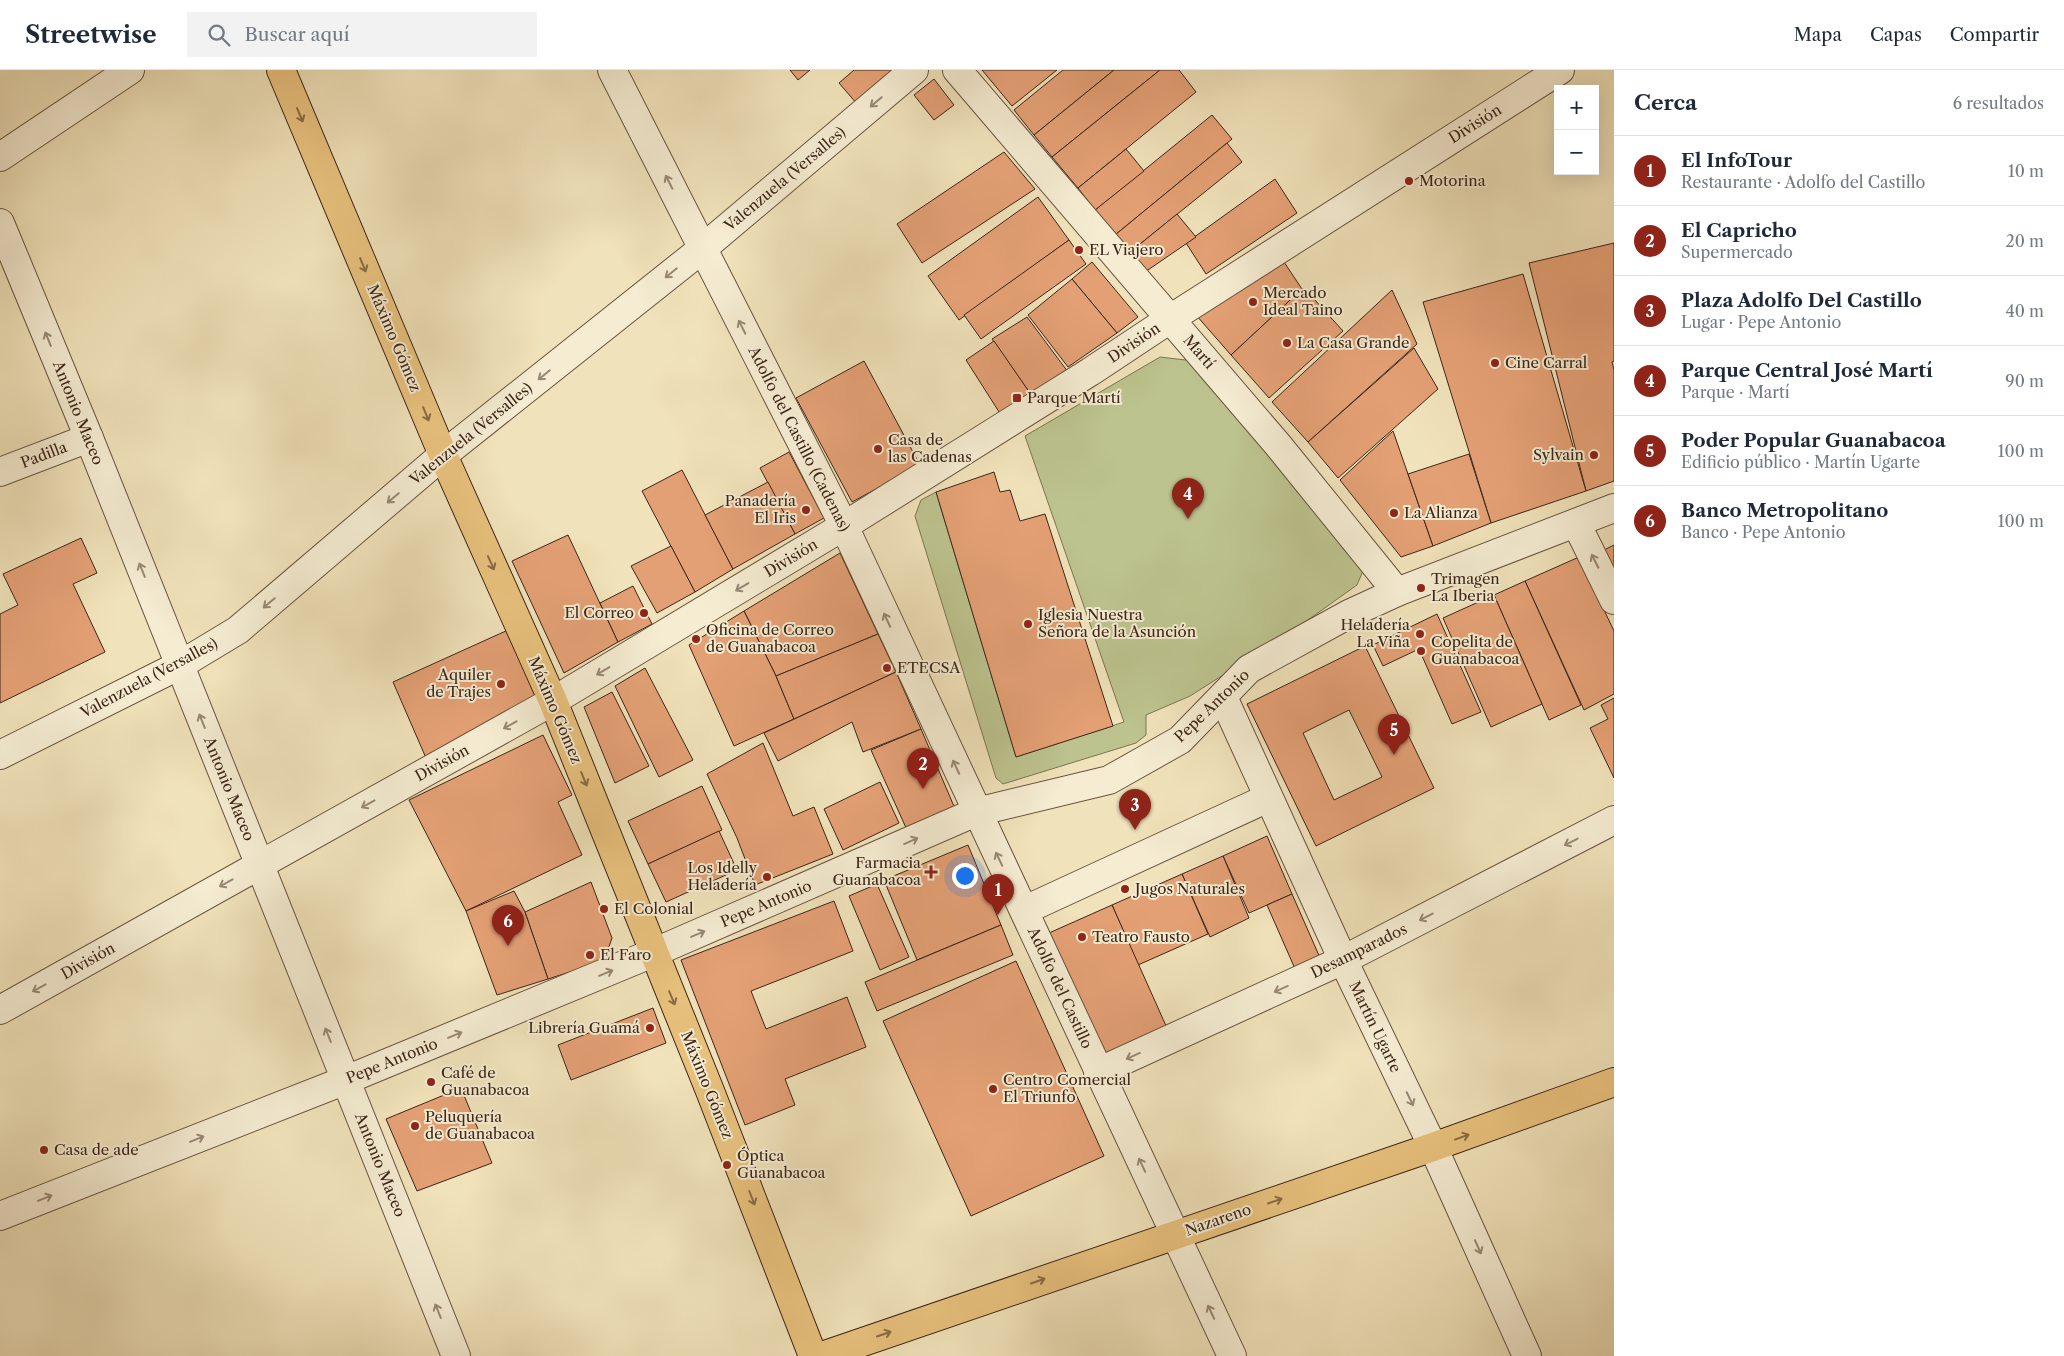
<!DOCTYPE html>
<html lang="es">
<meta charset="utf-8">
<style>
body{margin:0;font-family:"Libre Caslon Text",serif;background:#f2f2f3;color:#1f2937}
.controls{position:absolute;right:15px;top:15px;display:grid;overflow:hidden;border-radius:0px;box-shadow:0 5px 20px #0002}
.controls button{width:45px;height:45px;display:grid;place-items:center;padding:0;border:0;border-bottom:1px solid #e0e1e3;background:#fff;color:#1f2937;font:25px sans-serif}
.you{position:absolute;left:964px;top:805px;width:18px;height:18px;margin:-12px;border:4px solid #fff;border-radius:50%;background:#1a73e8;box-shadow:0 0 0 8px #1a73e833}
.badge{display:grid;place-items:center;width:32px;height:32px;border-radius:50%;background:#8f2418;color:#fff;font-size:16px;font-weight:700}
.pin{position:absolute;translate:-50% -41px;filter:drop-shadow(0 1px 2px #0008)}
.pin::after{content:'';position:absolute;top:26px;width:18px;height:15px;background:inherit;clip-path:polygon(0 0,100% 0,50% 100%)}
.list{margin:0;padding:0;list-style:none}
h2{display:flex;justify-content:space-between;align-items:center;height:65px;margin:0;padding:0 20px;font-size:21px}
h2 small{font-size:16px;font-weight:400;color:#747a83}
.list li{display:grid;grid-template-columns:32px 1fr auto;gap:15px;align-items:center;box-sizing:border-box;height:70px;padding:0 20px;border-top:1px solid #e0e1e3}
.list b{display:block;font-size:19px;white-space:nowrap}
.list p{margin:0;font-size:16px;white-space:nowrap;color:#747a83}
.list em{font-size:16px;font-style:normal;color:#747a83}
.icon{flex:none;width:28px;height:28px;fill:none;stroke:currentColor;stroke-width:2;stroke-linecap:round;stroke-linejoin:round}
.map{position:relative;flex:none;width:1614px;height:1286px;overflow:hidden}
header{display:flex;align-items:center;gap:30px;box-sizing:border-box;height:70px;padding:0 25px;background:#fff;border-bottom:1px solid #e0e1e3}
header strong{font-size:24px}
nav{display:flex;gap:28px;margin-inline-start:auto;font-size:18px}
.search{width:350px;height:45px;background:#f2f2f3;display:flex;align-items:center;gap:12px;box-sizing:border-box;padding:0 18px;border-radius:0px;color:#747a83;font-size:19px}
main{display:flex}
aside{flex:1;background:#fff}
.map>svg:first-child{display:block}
.green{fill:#bcc38e;stroke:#7c7453}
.building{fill:#e4a075;stroke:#3c2518;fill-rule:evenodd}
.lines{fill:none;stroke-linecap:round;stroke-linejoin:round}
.minor-casing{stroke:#695440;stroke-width:30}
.major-casing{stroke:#3c2518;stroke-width:30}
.minor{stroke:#f5ecd2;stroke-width:28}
.major{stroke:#e8c17d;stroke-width:28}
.oneway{stroke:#988875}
.oneway2{stroke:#896b45}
.poi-dot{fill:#8f2418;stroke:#f5ecd2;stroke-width:2}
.labels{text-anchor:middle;stroke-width:4;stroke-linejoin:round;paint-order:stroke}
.street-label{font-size:15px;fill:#3c2518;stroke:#f5ecd2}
.poi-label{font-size:15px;fill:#3c2518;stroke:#f5ecd2;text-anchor:start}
</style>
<header>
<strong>Streetwise</strong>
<div class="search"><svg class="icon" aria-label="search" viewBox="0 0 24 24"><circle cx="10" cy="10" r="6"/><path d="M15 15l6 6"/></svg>Buscar aquí</div>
<nav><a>Mapa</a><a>Capas</a><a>Compartir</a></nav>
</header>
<main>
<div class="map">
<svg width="1614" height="1286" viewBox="0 0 1614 1286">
<rect width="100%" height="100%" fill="#f0e2ba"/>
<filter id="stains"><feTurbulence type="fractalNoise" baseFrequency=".004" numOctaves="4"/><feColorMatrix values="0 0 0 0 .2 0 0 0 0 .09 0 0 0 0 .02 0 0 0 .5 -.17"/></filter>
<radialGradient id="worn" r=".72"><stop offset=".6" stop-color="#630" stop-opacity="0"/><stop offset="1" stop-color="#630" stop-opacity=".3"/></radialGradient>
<!-- green -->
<polygon class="green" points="1160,287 1194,291 1363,501 1357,515 1291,562 1190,626 1146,645 1146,665 1136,673 1003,714 996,708 915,446 921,430 936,422 1016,687 1124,652 1025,366"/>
<!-- building -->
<g class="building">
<polygon points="790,0 810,0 798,10"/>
<polygon points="854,0 898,0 858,35 839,13"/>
<polygon points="982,0 1057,0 1012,36"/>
<polygon points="1063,0 1114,0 1034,65 1014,40"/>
<polygon points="1114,0 1160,0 1052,87 1034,65"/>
<polygon points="1160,0 1179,0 1196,22 1078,118 1052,87"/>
<polygon points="934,9 954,35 934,50 914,25"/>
<polygon points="1212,45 1232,69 1115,165 1095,140"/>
<polygon points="1227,73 1242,92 1129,183 1115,165"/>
<polygon points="1126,79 1144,101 1095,140 1078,118"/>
<polygon points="1004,82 1035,119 922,193 897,154"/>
<polygon points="1275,109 1297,143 1206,204 1186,173"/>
<polygon points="1038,127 1069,170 959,250 928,206"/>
<polygon points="1177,144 1196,167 1145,202 1129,183"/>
<polygon points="1069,170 1086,194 981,269 964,245"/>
<polygon points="1614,173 1614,291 1612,292 1614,300 1614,411 1586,421 1529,193"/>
<polygon points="1092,192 1138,247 1117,263 1072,209"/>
<polygon points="1284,192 1302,219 1231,285 1196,245"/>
<polygon points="1523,204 1586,421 1491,453 1423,232"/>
<polygon points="1072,209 1117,263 1068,297 1028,245"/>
<polygon points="1302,219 1305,219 1343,261 1269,328 1231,285"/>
<polygon points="1392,220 1417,274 1308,372 1272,332"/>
<polygon points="1027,247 1068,302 1032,326 992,269"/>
<polygon points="994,271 1032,326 1001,345 966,290"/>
<polygon points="1414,278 1438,319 1338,408 1308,372"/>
<polygon points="864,291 920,395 852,432 796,328"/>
<polygon points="1393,361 1433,476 1401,487 1340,410"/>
<polygon points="789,382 824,448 795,464 760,398"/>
<polygon points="1469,384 1491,453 1433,476 1408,404"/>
<polygon points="682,400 733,499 695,522 642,421"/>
<polygon points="994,402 1000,422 1010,420 1020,451 1045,444 1113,656 1016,687 936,422"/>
<polygon points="768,412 795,464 733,499 705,445"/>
<polygon points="568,465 618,572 564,603 512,491"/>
<polygon points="81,468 97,503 73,514 105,582 0,633 0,544 18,535 3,504"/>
<polygon points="1614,475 1614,510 1600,482"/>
<polygon points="671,476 695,522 657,543 631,496"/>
<polygon points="840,483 878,564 776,606 744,541"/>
<polygon points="1579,487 1614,561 1614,624 1584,640 1525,511"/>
<polygon points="1525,511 1581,635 1549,650 1494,525"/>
<polygon points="633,516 652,554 618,572 600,533"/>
<polygon points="1494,525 1542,634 1491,657 1443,548"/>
<polygon points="744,541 776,606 794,649 734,676 689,575"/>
<polygon points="1437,544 1481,642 1452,654 1419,579 1383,596 1373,575"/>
<polygon points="508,560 537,630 426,688 393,612"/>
<polygon points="878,564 896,602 794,649 776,606"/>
<path d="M1365,576L1434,718L1316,776L1247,634ZM1349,640L1382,707L1334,730L1303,663Z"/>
<polygon points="645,598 693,690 659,707 615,616"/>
<polygon points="896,602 921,659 863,682 852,652 778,691 764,663"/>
<polygon points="612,622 649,696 615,713 584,637"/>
<polygon points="1614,628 1614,708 1590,658 1608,649 1601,635"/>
<polygon points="921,659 956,741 907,760 871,680"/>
<polygon points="543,665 572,725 558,732 582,785 466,841 409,730"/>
<polygon points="763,673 793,746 814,737 833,784 755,815 737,768 707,704"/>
<polygon points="880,712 899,753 843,780 824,739"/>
<polygon points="702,716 722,760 648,794 628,751"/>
<polygon points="719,761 737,800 666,832 648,794"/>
<polygon points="1267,766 1292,824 1249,843 1223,786"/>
<polygon points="968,775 1001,855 917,890 884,810"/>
<polygon points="1223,786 1249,848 1210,867 1182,804"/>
<polygon points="1182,804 1208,864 1138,895 1112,835"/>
<polygon points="591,812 612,868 604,891 548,909 525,842"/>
<polygon points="877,814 909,887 880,900 849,826"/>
<polygon points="514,821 525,842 548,909 497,925 466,841"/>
<polygon points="1292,824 1321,890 1296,901 1267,835"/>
<polygon points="834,831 853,881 751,921 766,959 847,927 866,977 785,1009 795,1035 745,1055 681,890"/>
<polygon points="1112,835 1167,958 1103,987 1049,863"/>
<polygon points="1001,855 1013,885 877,941 865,912"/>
<polygon points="1016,891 1104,1086 971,1146 883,951"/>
<polygon points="653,938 666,973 571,1010 558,975"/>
<polygon points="461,1018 492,1093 417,1121 386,1049"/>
</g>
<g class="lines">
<!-- minor casing -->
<g class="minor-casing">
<g id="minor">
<polyline points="612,0 844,456 1232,1286"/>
<polyline points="957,0 1278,375 1397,522"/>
<polyline points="0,87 130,0"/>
<polyline points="0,153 89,368 456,1286"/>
<polyline points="0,402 89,368"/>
<polyline points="1576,453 1614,530"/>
<polyline points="1223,627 1343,890 1433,1077 1527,1286"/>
<polyline points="0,685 180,595 238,560 443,385 702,179 914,0"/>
<polyline points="1025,840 1268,728"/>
<polyline points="0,940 553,631 844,456 1090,302 1170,249 1560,0"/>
<polyline points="1098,1002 1343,890 1614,750"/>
<polyline points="0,1146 346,1010 653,883 976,742 1109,710 1180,670 1249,599 1349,544 1397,522 1614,438"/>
</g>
</g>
<!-- major casing -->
<g class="major-casing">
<g id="major">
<polyline points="281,0 443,385 553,631 710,1021 813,1286"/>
<polyline points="822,1286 1433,1077 1614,1012"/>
</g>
</g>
<!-- minor -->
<use href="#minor" class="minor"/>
<!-- major -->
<use href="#major" class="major"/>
</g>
<!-- one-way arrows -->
<defs><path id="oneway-shaft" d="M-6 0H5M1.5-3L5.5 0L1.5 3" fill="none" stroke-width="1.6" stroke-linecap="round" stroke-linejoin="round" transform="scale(1.25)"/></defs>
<g class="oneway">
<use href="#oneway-shaft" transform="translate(876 32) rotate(140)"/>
<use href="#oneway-shaft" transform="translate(669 112) rotate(-117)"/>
<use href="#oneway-shaft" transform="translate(671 203) rotate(141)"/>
<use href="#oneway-shaft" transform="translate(742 257) rotate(-117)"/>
<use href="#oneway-shaft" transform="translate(48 269) rotate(-112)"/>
<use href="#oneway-shaft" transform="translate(544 305) rotate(141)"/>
<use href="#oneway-shaft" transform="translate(393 428) rotate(140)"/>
<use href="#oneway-shaft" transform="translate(1595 491) rotate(-117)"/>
<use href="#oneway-shaft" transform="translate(142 500) rotate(-112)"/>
<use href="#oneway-shaft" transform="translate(742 517) rotate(149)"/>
<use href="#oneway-shaft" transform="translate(269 533) rotate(140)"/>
<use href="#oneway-shaft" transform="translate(887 550) rotate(-115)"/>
<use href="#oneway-shaft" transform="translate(603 601) rotate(149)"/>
<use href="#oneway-shaft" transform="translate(202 651) rotate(-112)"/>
<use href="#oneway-shaft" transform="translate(510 655) rotate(151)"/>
<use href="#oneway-shaft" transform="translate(956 697) rotate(-115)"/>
<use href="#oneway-shaft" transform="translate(368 734) rotate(151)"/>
<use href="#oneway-shaft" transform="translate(911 771) rotate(-24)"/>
<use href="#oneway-shaft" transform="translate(1571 772) rotate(153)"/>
<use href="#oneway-shaft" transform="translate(999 789) rotate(-116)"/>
<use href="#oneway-shaft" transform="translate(226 813) rotate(151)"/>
<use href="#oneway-shaft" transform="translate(1426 847) rotate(153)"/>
<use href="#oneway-shaft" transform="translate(698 864) rotate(-23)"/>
<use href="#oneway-shaft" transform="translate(606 903) rotate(-22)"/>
<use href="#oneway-shaft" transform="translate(39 918) rotate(151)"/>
<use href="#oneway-shaft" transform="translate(1281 919) rotate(156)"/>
<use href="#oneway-shaft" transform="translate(328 965) rotate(-112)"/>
<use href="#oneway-shaft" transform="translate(455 965) rotate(-22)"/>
<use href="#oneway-shaft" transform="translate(1133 986) rotate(156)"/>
<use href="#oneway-shaft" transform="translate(1410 1029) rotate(64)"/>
<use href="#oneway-shaft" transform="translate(197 1069) rotate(-22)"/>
<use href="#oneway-shaft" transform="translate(1142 1095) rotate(-115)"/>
<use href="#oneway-shaft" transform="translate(45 1128) rotate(-22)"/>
<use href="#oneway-shaft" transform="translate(1478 1177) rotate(66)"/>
<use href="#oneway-shaft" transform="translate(438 1241) rotate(-112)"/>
<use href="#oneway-shaft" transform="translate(1211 1242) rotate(-115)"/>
</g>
<g class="oneway2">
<use href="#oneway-shaft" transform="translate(300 45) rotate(67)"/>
<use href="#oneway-shaft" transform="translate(363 195) rotate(67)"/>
<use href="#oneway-shaft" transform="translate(426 344) rotate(67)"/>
<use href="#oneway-shaft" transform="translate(491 493) rotate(66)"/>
<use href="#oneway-shaft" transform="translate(584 709) rotate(68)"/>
<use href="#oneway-shaft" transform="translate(672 928) rotate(67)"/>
<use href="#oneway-shaft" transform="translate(1462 1067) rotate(-20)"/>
<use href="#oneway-shaft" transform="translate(752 1128) rotate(69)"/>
<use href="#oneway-shaft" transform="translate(1275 1131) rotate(-19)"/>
<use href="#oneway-shaft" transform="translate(1038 1211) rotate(-19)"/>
<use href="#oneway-shaft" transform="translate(884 1264) rotate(-19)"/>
</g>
<!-- markers -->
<g class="poi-dot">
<circle cx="1409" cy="111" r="5"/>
<circle cx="1079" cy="180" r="5"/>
<circle cx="1253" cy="232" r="5"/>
<circle cx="1287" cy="273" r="5"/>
<circle cx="1495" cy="293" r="5"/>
<rect x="1012" y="323" width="10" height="10" rx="2.5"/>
<circle cx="878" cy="379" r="5"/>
<circle cx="1594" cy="385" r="5"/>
<circle cx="806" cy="440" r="5"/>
<circle cx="1394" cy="443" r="5"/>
<circle cx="1421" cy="518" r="5"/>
<circle cx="644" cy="543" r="5"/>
<circle cx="1028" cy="554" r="5"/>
<circle cx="1420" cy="564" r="5"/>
<circle cx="696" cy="569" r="5"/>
<circle cx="1421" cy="581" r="5"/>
<circle cx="887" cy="598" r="5"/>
<circle cx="501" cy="614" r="5"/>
<path d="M928.5 794.5h5v5h5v5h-5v5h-5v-5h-5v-5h5z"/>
<circle cx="767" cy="807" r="5"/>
<circle cx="1125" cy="819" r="5"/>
<circle cx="604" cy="839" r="5"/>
<circle cx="1082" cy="867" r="5"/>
<circle cx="590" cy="885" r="5"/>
<circle cx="650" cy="958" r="5"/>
<circle cx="431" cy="1012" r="5"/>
<circle cx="993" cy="1019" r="5"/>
<circle cx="415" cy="1056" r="5"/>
<circle cx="44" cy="1080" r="5"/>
<circle cx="727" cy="1095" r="5"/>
</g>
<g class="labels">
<!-- street labels -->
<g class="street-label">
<text transform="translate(1475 54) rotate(-32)" y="5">División</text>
<text transform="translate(785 109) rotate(-40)" y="5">Valenzuela (Versalles)</text>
<text transform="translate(394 268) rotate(67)" y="5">Máximo Gómez</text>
<text transform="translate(1134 273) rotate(-34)" y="5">División</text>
<text transform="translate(1199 282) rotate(49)" y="5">Martí</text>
<text transform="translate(78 343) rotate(68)" y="5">Antonio Maceo</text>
<text transform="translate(471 364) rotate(-39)" y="5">Valenzuela (Versalles)</text>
<text transform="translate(799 369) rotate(63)" y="5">Adolfo del Castillo (Cadenas)</text>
<text transform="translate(44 385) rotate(-21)" y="5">Padilla</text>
<text transform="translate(791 488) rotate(-31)" y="5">División</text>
<text transform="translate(149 608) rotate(-28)" y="5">Valenzuela (Versalles)</text>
<text transform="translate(1212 636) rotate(-44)" y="5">Pepe Antonio</text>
<text transform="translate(555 640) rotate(67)" y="5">Máximo Gómez</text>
<text transform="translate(442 693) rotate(-29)" y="5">División</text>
<text transform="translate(229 719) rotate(68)" y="5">Antonio Maceo</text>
<text transform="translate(766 834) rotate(-23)" y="5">Pepe Antonio</text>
<text transform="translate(1359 881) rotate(-26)" y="5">Desamparados</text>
<text transform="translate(88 891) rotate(-29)" y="5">División</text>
<text transform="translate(1060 918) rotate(65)" y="5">Adolfo del Castillo</text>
<text transform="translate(1375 957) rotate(64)" y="5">Martín Ugarte</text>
<text transform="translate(392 991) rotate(-22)" y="5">Pepe Antonio</text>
<text transform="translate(707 1015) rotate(68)" y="5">Máximo Gómez</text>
<text transform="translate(380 1095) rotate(68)" y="5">Antonio Maceo</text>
<text transform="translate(1218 1150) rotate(-19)" y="5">Nazareno</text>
</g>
<!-- poi labels -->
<g class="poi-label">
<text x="1419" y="116">Motorina</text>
<text x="1089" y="185">EL Viajero</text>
<text x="1263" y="228">Mercado<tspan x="1263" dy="17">Ideal Taino</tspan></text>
<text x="1297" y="278">La Casa Grande</text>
<text x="1505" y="298">Cine Carral</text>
<text x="1027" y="333">Parque Martí</text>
<text x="888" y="375">Casa de<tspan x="888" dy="17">las Cadenas</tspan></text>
<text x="1584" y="390" text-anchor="end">Sylvain</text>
<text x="796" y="436" text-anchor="end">Panadería<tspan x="796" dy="17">El Iris</tspan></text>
<text x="1404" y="448">La Alianza</text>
<text x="1431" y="514">Trimagen<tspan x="1431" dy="17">La Iberia</tspan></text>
<text x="634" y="548" text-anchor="end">El Correo</text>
<text x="1038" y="550">Iglesia Nuestra<tspan x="1038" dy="17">Señora de la Asunción</tspan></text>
<text x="1410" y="560" text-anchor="end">Heladería<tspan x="1410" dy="17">La Viña</tspan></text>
<text x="706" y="565">Oficina de Correo<tspan x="706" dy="17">de Guanabacoa</tspan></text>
<text x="1431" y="577">Copelita de<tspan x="1431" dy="17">Guanabacoa</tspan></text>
<text x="897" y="603">ETECSA</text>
<text x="491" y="610" text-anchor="end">Aquiler<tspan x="491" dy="17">de Trajes</tspan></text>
<text x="921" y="798" text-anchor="end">Farmacia<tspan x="921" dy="17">Guanabacoa</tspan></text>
<text x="757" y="803" text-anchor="end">Los Idelly<tspan x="757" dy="17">Heladería</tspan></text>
<text x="1135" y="824">Jugos Naturales</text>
<text x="614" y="844">El Colonial</text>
<text x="1092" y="872">Teatro Fausto</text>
<text x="600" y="890">El Faro</text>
<text x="640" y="963" text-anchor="end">Librería Guamá</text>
<text x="441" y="1008">Café de<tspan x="441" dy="17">Guanabacoa</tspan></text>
<text x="1003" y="1015">Centro Comercial<tspan x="1003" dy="17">El Triunfo</tspan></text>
<text x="425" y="1052">Peluquería<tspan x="425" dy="17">de Guanabacoa</tspan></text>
<text x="54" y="1085">Casa de ade</text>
<text x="737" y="1091">Óptica<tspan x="737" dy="17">Guanabacoa</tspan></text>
</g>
</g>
<rect width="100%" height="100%" filter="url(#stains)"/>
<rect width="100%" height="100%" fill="url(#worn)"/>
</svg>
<div class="controls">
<button>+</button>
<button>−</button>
</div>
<div class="you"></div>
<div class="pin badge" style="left:998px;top:845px">1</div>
<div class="pin badge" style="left:923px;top:719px">2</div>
<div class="pin badge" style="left:1135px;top:760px">3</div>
<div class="pin badge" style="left:1188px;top:449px">4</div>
<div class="pin badge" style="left:1394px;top:685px">5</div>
<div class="pin badge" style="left:508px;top:876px">6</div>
</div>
<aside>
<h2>Cerca<small>6 resultados</small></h2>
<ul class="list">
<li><span class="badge">1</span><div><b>El InfoTour</b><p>Restaurante · Adolfo del Castillo</p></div><em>10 m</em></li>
<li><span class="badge">2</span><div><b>El Capricho</b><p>Supermercado</p></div><em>20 m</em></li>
<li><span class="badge">3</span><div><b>Plaza Adolfo Del Castillo</b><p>Lugar · Pepe Antonio</p></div><em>40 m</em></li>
<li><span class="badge">4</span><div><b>Parque Central José Martí</b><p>Parque · Martí</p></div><em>90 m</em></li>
<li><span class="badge">5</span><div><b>Poder Popular Guanabacoa</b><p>Edificio público · Martín Ugarte</p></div><em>100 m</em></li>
<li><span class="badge">6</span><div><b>Banco Metropolitano</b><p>Banco · Pepe Antonio</p></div><em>100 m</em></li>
</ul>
</aside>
</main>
